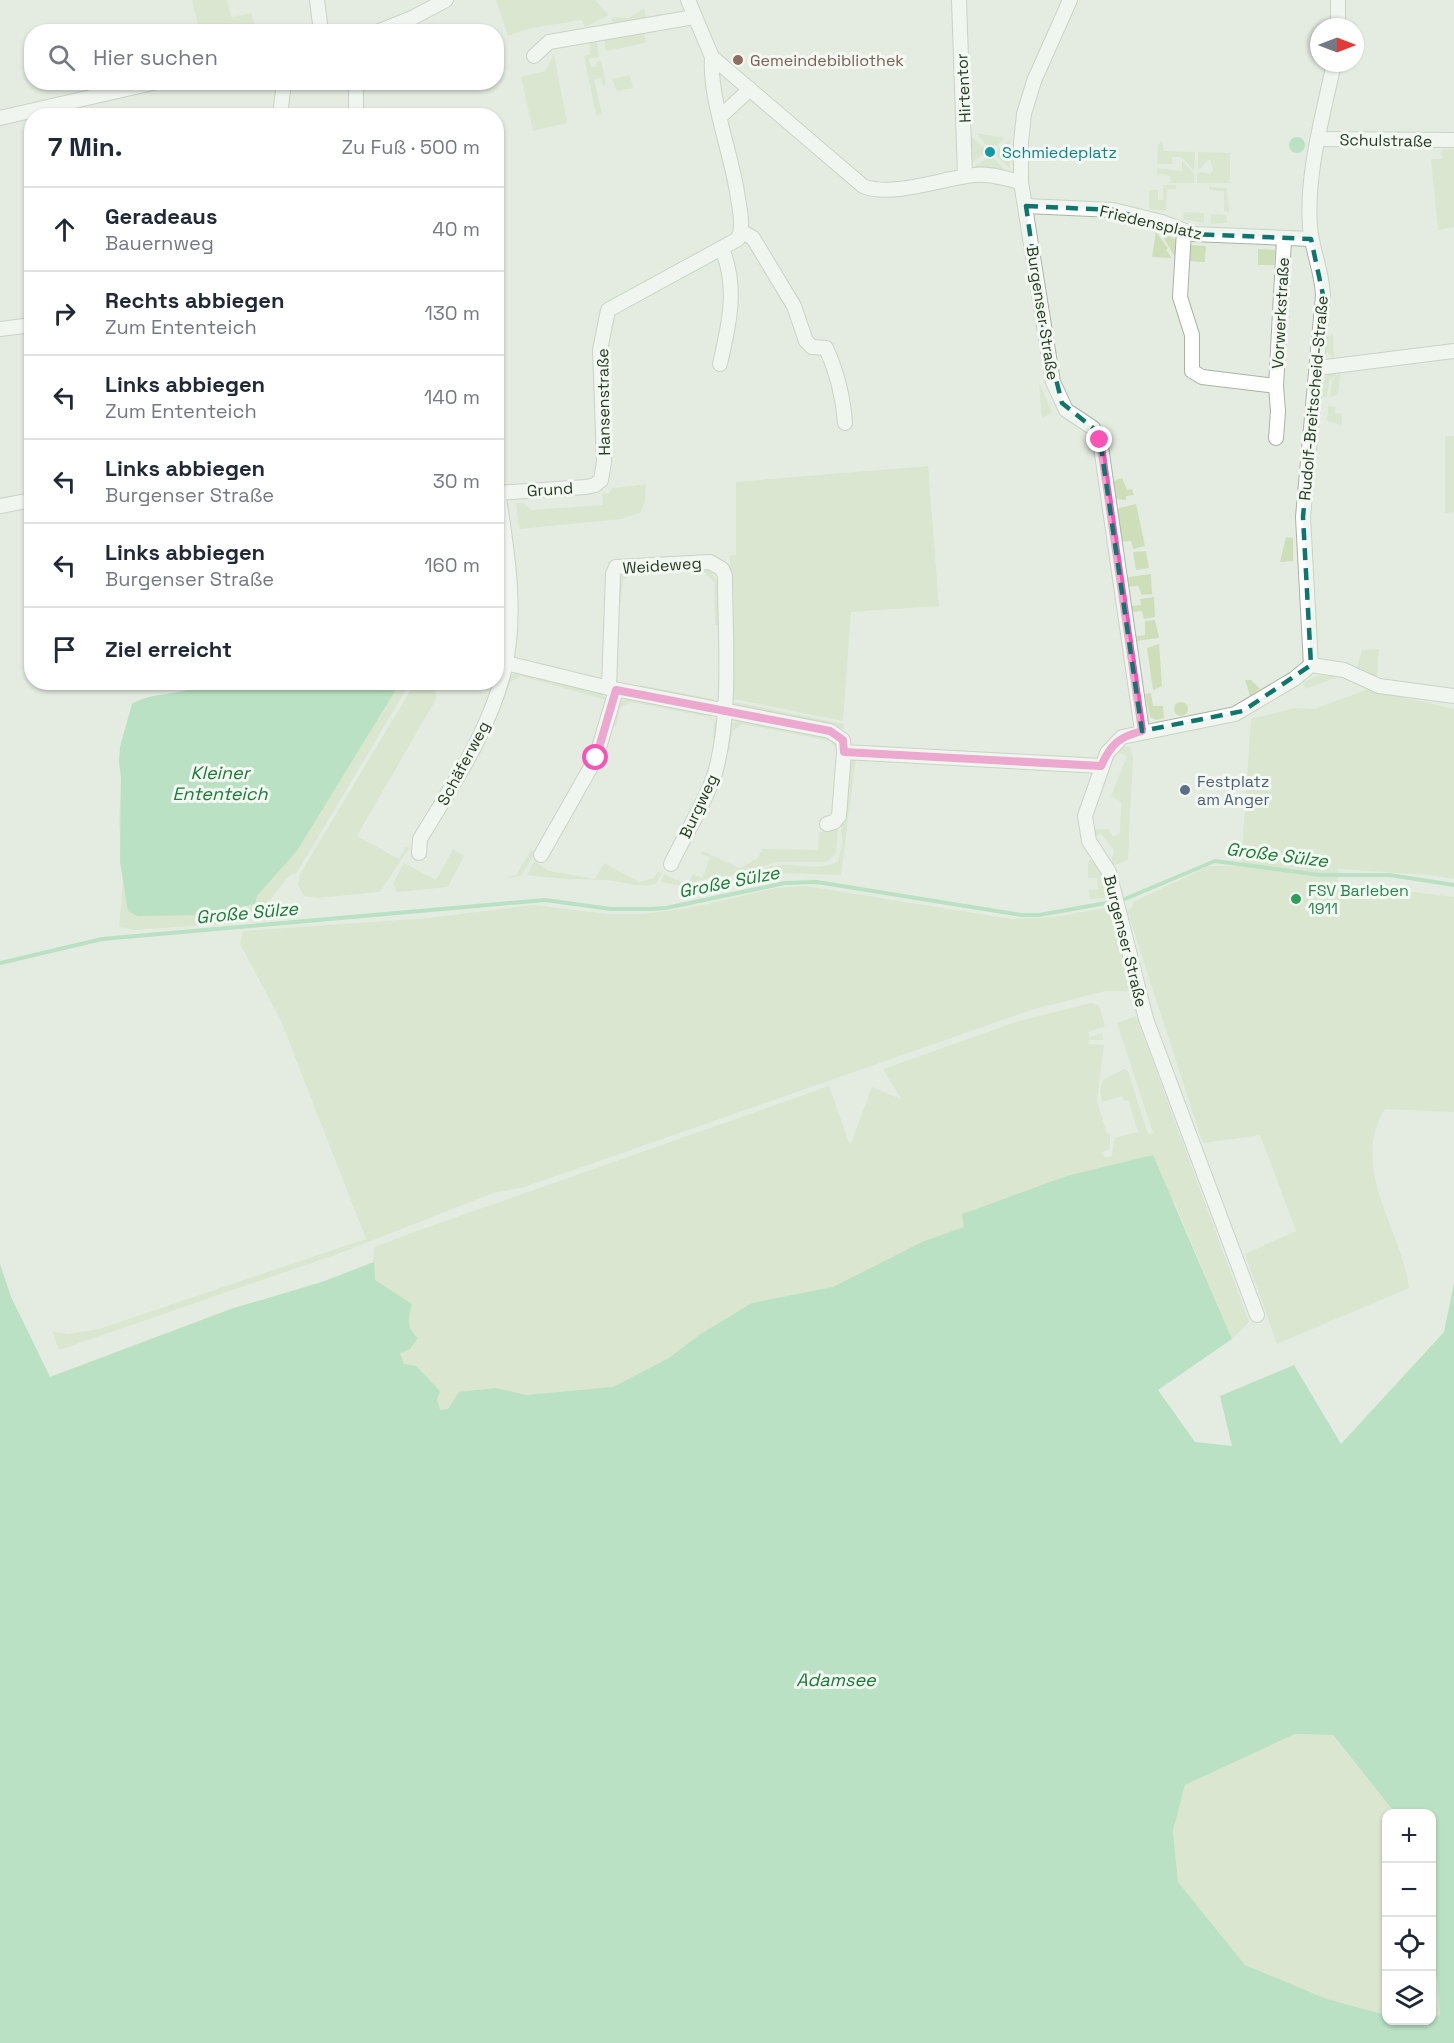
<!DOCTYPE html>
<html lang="de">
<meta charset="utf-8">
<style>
body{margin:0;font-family:"Space Grotesk",sans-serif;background:#f6f6f7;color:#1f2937}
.controls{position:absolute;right:18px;bottom:18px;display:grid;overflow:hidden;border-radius:12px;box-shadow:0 2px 4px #0004}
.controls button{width:54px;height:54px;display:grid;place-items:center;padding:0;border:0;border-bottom:2px solid #e0e1e3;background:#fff;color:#1f2937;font:30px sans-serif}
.compass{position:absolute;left:1310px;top:18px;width:54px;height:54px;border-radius:50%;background:#fff;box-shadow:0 2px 4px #0004;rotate:90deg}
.stop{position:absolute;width:18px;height:18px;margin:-14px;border:4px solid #f754b6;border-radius:50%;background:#fff}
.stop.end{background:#f754b6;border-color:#fff;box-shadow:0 2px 6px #0008}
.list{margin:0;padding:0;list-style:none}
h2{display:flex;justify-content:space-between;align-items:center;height:78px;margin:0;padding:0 24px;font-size:26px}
h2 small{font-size:20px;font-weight:400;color:#747a83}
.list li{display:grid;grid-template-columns:39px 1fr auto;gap:18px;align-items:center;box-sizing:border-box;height:84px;padding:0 24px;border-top:2px solid #e0e1e3}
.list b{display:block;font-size:22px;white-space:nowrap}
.list p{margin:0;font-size:20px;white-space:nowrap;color:#747a83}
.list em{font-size:20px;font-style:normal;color:#747a83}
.icon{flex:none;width:33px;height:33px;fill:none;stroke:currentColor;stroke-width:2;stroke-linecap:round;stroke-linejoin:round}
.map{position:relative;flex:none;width:1454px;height:2043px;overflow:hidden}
.search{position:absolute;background:#fff;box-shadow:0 2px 4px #0004;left:24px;top:24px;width:480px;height:66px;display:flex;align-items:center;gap:15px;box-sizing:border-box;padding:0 21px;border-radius:24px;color:#747a83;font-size:22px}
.panel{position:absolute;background:#fff;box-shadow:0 2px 4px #0004;left:24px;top:108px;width:480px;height:582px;border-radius:24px}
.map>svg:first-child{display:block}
.green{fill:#cedeb9}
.water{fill:#87d39e;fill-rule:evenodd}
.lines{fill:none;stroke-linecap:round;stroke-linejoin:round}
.stream{stroke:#87d39e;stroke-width:4}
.minor-casing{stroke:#a7b4a4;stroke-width:16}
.minor{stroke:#fff;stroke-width:14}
.route{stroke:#f754b6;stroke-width:8}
.marked{fill:none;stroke:#0f766e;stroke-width:4.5;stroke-dasharray:12 8;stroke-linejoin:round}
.education-dot{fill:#8d6e63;stroke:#f4f8f2;stroke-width:2}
.culture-dot{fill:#0f9aa8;stroke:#f4f8f2;stroke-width:2}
.service-dot{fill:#5c6f8a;stroke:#f4f8f2;stroke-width:2}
.leisure-dot{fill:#2e9e5b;stroke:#f4f8f2;stroke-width:2}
.labels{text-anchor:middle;stroke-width:6;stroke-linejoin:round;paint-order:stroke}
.education-label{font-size:16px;fill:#785e54;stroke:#f4f8f2;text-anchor:start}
.street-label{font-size:16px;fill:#243d21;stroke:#f4f8f2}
.culture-label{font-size:16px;fill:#0d838f;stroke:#f4f8f2;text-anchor:start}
.service-label{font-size:16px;fill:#4e5e75;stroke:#f4f8f2;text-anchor:start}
.leisure-label{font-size:16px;fill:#27864d;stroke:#f4f8f2;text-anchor:start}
.water-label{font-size:18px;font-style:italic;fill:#197b38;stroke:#f4f8f2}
</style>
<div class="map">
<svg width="1454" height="2043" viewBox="0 0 1454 2043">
<rect width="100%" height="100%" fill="#e4ece1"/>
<!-- green -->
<g class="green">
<polygon points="192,0 227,0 231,17 251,13 257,31 199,31"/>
<polygon points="496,0 595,0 609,15 585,27 582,20 531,28 508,36"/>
<polygon points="644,8 647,19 611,25 613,17 629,18"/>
<polygon points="644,33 646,43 606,51 604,40"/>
<polygon points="597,41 599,57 589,59 591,67 597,66 596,62 601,61 606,83 603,86 601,78 594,79 602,114 596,115 584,56 590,54 590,43"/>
<polygon points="554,54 567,123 533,131 521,77 545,71"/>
<polygon points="630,75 633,88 617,91 612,79"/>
<polygon points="976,133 1005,138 996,146 986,145"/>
<polygon points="970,136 985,148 985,154 970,164"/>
<polygon points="1010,140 1010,168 996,156 997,150"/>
<polygon points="1162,141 1164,151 1195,152 1194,171 1182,157 1172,157 1172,164 1157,164 1158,145"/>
<polygon points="1454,149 1454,227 1438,230 1431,159 1442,159 1441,150"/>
<polygon points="1198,152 1230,153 1230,183 1197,183 1197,175 1200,172 1210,174 1213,170 1210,159 1198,170"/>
<polygon points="987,158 993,158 1006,171 974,167"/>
<polygon points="1182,160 1194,174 1194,183 1170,183 1170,176 1157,173 1157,168 1182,171"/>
<polygon points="1163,185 1176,185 1176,189 1167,189 1166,211 1149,209 1149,190 1158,190 1158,200 1163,200"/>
<polygon points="1209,187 1227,188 1229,212 1224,211 1224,191 1209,190"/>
<polygon points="1184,212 1204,213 1204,223 1183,219"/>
<polygon points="1211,214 1226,215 1227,223 1210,224"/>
<polygon points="1156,232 1168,248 1166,250 1172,258 1152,257"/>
<polygon points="1160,232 1178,240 1176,259"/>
<polygon points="1190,245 1206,246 1205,262 1189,261"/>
<polygon points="1258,249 1275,250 1274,265 1258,265"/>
<polygon points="1333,334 1334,360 1325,349 1325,338"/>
<path d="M1336,369V375L1329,381L1327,397H1322C1323,384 1322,375 1336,369Z"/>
<polygon points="1341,370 1338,394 1330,398 1332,381"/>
<polygon points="1039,383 1052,412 1043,418 1042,417"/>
<polygon points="1328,406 1336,407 1335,413 1342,414 1342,425 1327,421"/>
<polygon points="1445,436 1454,436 1454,512 1445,513"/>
<polygon points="928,466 939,606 851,612 843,721 729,698 730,555 736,555 736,482"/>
<polygon points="1122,478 1127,490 1132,489 1134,495 1126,496 1126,500 1114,499 1111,482"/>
<polygon points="646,484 645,501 640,513 621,519 519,529 516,503 524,503 531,510 603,505 602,493 608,494 613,488"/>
<polygon points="1136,504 1145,546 1133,549 1131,541 1119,542 1115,509"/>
<polygon points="1286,537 1293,538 1293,561 1280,562"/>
<polygon points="1146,551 1149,568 1136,570 1133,552"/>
<path d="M702,567C726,576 719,604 720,625H715L714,582L703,571L633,573L623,580L621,602L617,601L620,578L628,571Z"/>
<polygon points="1151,574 1152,594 1142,595 1138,586 1127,587 1125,580 1129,577"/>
<polygon points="502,596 503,626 497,628 497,597"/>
<polygon points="1154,597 1155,617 1144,619 1142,611 1131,612 1130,606 1141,605 1140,599"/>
<polygon points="1155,620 1159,638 1135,641 1134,637 1145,635 1145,621"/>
<polygon points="1159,644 1162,686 1153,690 1147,648"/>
<polygon points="1379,649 1377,679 1357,668 1362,650"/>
<polygon points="519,672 593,691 602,694 606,700 521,676 510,682 504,701 501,699 508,676"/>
<polygon points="1328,675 1337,677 1306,689 1302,683 1317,676"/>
<polygon points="1251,680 1260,689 1250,696 1245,680"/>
<path d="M192,683L238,910L255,904L257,896L297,851L400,683H410L296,874L290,875L264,907L236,923L135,930L119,927L123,882L119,823L121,778L120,747L132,704C149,693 171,696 190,689Z"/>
<polygon points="415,683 435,683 436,699 357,836 399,859 406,847 409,848 380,892 317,898 304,896 298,885 300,874"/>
<polygon points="640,685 714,699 709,701 639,690"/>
<path d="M1369,689L1454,709V879L1429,875L1338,869V883L1454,897V1112L1385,1109C1349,1168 1401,1228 1409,1288L1277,1344L1245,1254L1296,1231L1260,1135L1204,1143L1201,1138L1127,910L1132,907L1133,902L1209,866H1241L1251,719L1295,708L1314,709Z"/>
<polygon points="1151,693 1153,706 1163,706 1164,718 1156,720 1150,717 1145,694"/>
<polygon points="627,698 708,714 717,724 717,738 713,738 714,722 709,717 631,702 620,708 616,727 612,725 618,703"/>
<polygon points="730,701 844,724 844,729 734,707"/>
<circle cx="1181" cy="709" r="7"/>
<polygon points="738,720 831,738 837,743 837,749 830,741 742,724 732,732 729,753 725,750 730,724"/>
<polygon points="1125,746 1130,747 1133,757 1128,860 1115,865 1111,863 1114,850 1101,833 1097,836 1092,834 1093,830 1108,829 1113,837 1120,833 1121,802 1111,796 1127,756 1117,752"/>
<path d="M856,757L841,875L779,873L734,882V879C748,878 757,870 771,866C792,861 819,873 838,861L842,843L841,824L847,758Z"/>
<polygon points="838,828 836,854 826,862 774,862 742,875 716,876 682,886 661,882 664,874 683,883 689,882 693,874 702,878 710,858 701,853 703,851 740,868 758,858 762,849 818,850 819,832"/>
<polygon points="453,849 464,856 448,887 397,892 393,883 404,863 436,880"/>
<polygon points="531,850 535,853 521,876 502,879 516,875"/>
<polygon points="1093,859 1099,864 1107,898 1090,899 1089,890 1098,889 1097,878 1088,878 1088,861"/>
<path d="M534,861L549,871L595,879L604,863L639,882L654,878L658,871L662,873L656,884C638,889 623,881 604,880C578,879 553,879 527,875Z"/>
<polygon points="806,886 1012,919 1055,917 1109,907 1131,991 1105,991 1034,1009 571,1171 521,1188 493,1193 343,1252 59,1350 52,1331 67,1334 99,1329 366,1239 281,1021 240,944 243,931 428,918 533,905 609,914 642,914 690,908 776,888"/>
<polygon points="1091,1003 1099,1005 1105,1026 1088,1032 1090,1037 1102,1033 1103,1040 1089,1040 1088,1044 1104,1045 1097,1100 1107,1134 1110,1133 1110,1149 1103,1152 1105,1158 1112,1156 1114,1138 1138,1132 1128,1100 1124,1101 1122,1096 1102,1102 1100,1091 1103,1080 1124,1069 1128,1071 1148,1134 1153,1133 1117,1023 1136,1016 1249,1322 1232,1339 1174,1201 683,1386 62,1483 0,1264 11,1297 50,1377 231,1309 322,1282 373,1262 374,1247 417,1231 829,1086 850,1145 872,1087 901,1099 883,1069 1019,1021"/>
<polygon points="1295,1734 1332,1735 1395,1813 1386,1814 1386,2015 1327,1999 1245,1965 1178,1882 1173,1831 1185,1785"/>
<polygon points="1432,1966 1437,1978 1440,2016 1432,2018"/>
</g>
<!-- water -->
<g class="water">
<circle cx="1297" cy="145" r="8"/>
<path d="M192,683H400L297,851L257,896L255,904L205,915L137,916L128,911L120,862L121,778L119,762L120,747L132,704C149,693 171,696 190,689Z"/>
<path d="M1153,1155L1232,1339L1158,1390L1195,1442L1232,1446L1220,1396L1294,1365L1341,1444L1444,1332L1454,1283V2043H0V1264L11,1297L50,1377L231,1309L322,1282L374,1262L375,1280L412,1304C408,1319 406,1327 418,1338L410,1349L400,1353L404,1364L416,1366L440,1391L437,1399L440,1410L448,1409L459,1392L496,1388L526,1395L613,1387L669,1358L699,1335L752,1303L833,1287L922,1242L964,1227L962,1214L1067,1176ZM1295,1734L1333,1735L1395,1813L1432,1814V1966L1437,1978L1440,2015L1432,2018V2020H1386V2015L1327,1999L1245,1965L1178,1882L1173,1831L1185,1785Z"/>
</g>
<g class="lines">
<!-- stream -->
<g class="stream">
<polyline points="1120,901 1215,861 1320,875 1390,875 1454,885"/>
<polyline points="0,963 102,939 545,900 611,909 649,909 666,908 785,883 817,882 1021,915 1039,915 1112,902"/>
</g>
<!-- minor casing -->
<g class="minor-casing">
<g id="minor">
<polyline points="317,0 321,32"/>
<path d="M688,0L712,57L863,186C891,198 944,178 974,175C990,173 1006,179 1021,182"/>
<polyline points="959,0 965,176"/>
<polyline points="1070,0 1034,81 1024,114 1021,142 1021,182 1053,382 1066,410 1093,428 1100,440 1142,731"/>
<polyline points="1338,27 1338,0"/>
<polyline points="377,32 412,18 446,0"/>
<polyline points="534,56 549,42 694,17"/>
<polyline points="280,116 284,82"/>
<polyline points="356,116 356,82"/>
<polyline points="721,116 750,89"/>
<polyline points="0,118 157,82"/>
<polyline points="1319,139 1454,140"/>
<polyline points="1026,206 1113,210 1162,222 1193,234 1311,239"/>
<path d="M741,231L753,238L794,306L806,341L812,347L826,348C837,372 843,396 845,423"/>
<polyline points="1184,231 1180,297 1192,335 1192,371 1202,377 1276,386 1284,240"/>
<polyline points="0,329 32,325"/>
<path d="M720,364C729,325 738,287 722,249"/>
<polyline points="1318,368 1454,351"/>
<polyline points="1276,438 1278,411 1276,386"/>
<path d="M496,493L586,487L595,485L601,480L604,462L600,350L608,310L738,239C744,225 740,213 738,198C732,154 709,99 712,57"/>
<polyline points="0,506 32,500"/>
<polyline points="506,663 609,688 830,731 843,740 844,752 1101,766"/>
<path d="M1311,665L1303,517L1323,295C1322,271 1312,250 1310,227C1306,173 1323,116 1334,63"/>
<path d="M609,688L613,574L616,567L710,562L722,569L725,576C725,637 732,713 715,773C705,804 685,834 671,864"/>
<polyline points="827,824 834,822 839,816 844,752"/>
<path d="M419,853L420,839C452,786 489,732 504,671C518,614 507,549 498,492"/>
<polyline points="541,855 596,758 616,690"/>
<polyline points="1257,1315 1146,1019 1109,872 1089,841 1085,816 1107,753 1122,737 1235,714 1294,679 1311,665 1344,670 1379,686 1454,696"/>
</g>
</g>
<!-- minor -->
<use href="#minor" class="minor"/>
</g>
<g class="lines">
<!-- route -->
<path class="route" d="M596,758L616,690L830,731L843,740L844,752L1101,766C1111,744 1119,737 1142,731L1100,440"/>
</g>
<!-- marked area -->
<path d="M0 0H1454V2043H0ZM1026,206L1113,210L1193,234L1311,239L1323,295L1303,517L1311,665L1243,711L1142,731L1100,440L1093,428L1062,403L1044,331Z" fill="#e4ece1" fill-opacity=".55" fill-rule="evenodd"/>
<path class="marked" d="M1026,206L1113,210L1193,234L1311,239L1323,295L1303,517L1311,665L1243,711L1142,731L1100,440L1093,428L1062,403L1044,331Z"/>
<!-- markers -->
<circle class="education-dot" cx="738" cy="60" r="6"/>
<circle class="culture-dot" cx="990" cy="152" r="6"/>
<circle class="service-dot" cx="1185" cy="790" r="6"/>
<circle class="leisure-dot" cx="1296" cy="899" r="6"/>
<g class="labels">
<!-- education labels -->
<g class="education-label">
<text x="750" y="66">Gemeindebibliothek</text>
</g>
<!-- street labels -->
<g class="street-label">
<text transform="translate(963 88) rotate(-93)" y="6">Hirtentor</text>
<text transform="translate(1386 140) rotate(1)" y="6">Schulstraße</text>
<text transform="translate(1151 222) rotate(13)" y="6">Friedensplatz</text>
<text transform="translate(1043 313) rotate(81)" y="6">Burgenser Straße</text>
<text transform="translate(1280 313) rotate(-87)" y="6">Vorwerkstraße</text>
<text transform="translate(1313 398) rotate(-85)" y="6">Rudolf-Breitscheid-Straße</text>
<text transform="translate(603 402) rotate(-91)" y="6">Hansenstraße</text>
<text transform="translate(550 489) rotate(-4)" y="6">Grund</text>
<text transform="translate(662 565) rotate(-4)" y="6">Weideweg</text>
<text transform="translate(463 763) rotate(-62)" y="6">Schäferweg</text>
<text transform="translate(698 806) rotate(-65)" y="6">Burgweg</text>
<text transform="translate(1126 941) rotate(76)" y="6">Burgenser Straße</text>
</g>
<!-- culture labels -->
<g class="culture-label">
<text x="1002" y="158">Schmiedeplatz</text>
</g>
<!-- service labels -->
<g class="service-label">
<text x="1197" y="787">Festplatz<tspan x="1197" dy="18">am Anger</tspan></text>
</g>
<!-- leisure labels -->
<g class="leisure-label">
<text x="1308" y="896">FSV Barleben<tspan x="1308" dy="18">1911</tspan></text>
</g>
<!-- water labels -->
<g class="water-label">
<text x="220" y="779">Kleiner<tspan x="220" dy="21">Ententeich</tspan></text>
<text transform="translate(1277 855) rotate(7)" y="6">Große Sülze</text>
<text transform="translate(729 882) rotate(-11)" y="6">Große Sülze</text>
<text transform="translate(247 913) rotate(-5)" y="6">Große Sülze</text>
<text x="836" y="1686">Adamsee</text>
</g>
</g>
</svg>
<div class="controls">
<button>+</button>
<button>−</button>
<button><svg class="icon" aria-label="locate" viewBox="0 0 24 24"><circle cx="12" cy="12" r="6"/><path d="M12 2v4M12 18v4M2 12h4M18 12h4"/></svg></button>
<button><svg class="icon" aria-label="layers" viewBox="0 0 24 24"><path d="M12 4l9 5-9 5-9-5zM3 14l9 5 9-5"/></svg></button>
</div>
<svg class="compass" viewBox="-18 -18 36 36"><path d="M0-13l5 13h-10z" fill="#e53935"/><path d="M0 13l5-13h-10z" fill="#747a83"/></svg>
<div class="stop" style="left:596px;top:758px"></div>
<div class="stop end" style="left:1100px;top:440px"></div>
<div class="search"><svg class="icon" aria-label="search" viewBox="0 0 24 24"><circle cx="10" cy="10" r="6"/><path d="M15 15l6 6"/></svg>Hier suchen</div>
<section class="panel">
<h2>7 Min.<small>Zu Fuß · 500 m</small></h2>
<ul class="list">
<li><svg class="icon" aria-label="ahead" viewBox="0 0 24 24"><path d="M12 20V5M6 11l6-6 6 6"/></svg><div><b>Geradeaus</b><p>Bauernweg</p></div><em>40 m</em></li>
<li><svg class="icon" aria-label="right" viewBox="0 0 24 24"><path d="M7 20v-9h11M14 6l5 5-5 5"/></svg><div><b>Rechts abbiegen</b><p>Zum Ententeich</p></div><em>130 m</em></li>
<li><svg class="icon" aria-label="left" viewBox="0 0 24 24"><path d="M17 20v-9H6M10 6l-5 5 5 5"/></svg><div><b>Links abbiegen</b><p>Zum Ententeich</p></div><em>140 m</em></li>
<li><svg class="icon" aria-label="left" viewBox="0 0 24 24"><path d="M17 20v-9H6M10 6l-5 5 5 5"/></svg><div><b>Links abbiegen</b><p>Burgenser Straße</p></div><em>30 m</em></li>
<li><svg class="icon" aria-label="left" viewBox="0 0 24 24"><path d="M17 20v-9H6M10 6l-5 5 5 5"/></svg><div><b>Links abbiegen</b><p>Burgenser Straße</p></div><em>160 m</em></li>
<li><svg class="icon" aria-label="arrive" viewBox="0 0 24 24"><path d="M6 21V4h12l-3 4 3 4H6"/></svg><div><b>Ziel erreicht</b></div></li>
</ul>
</section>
</div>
